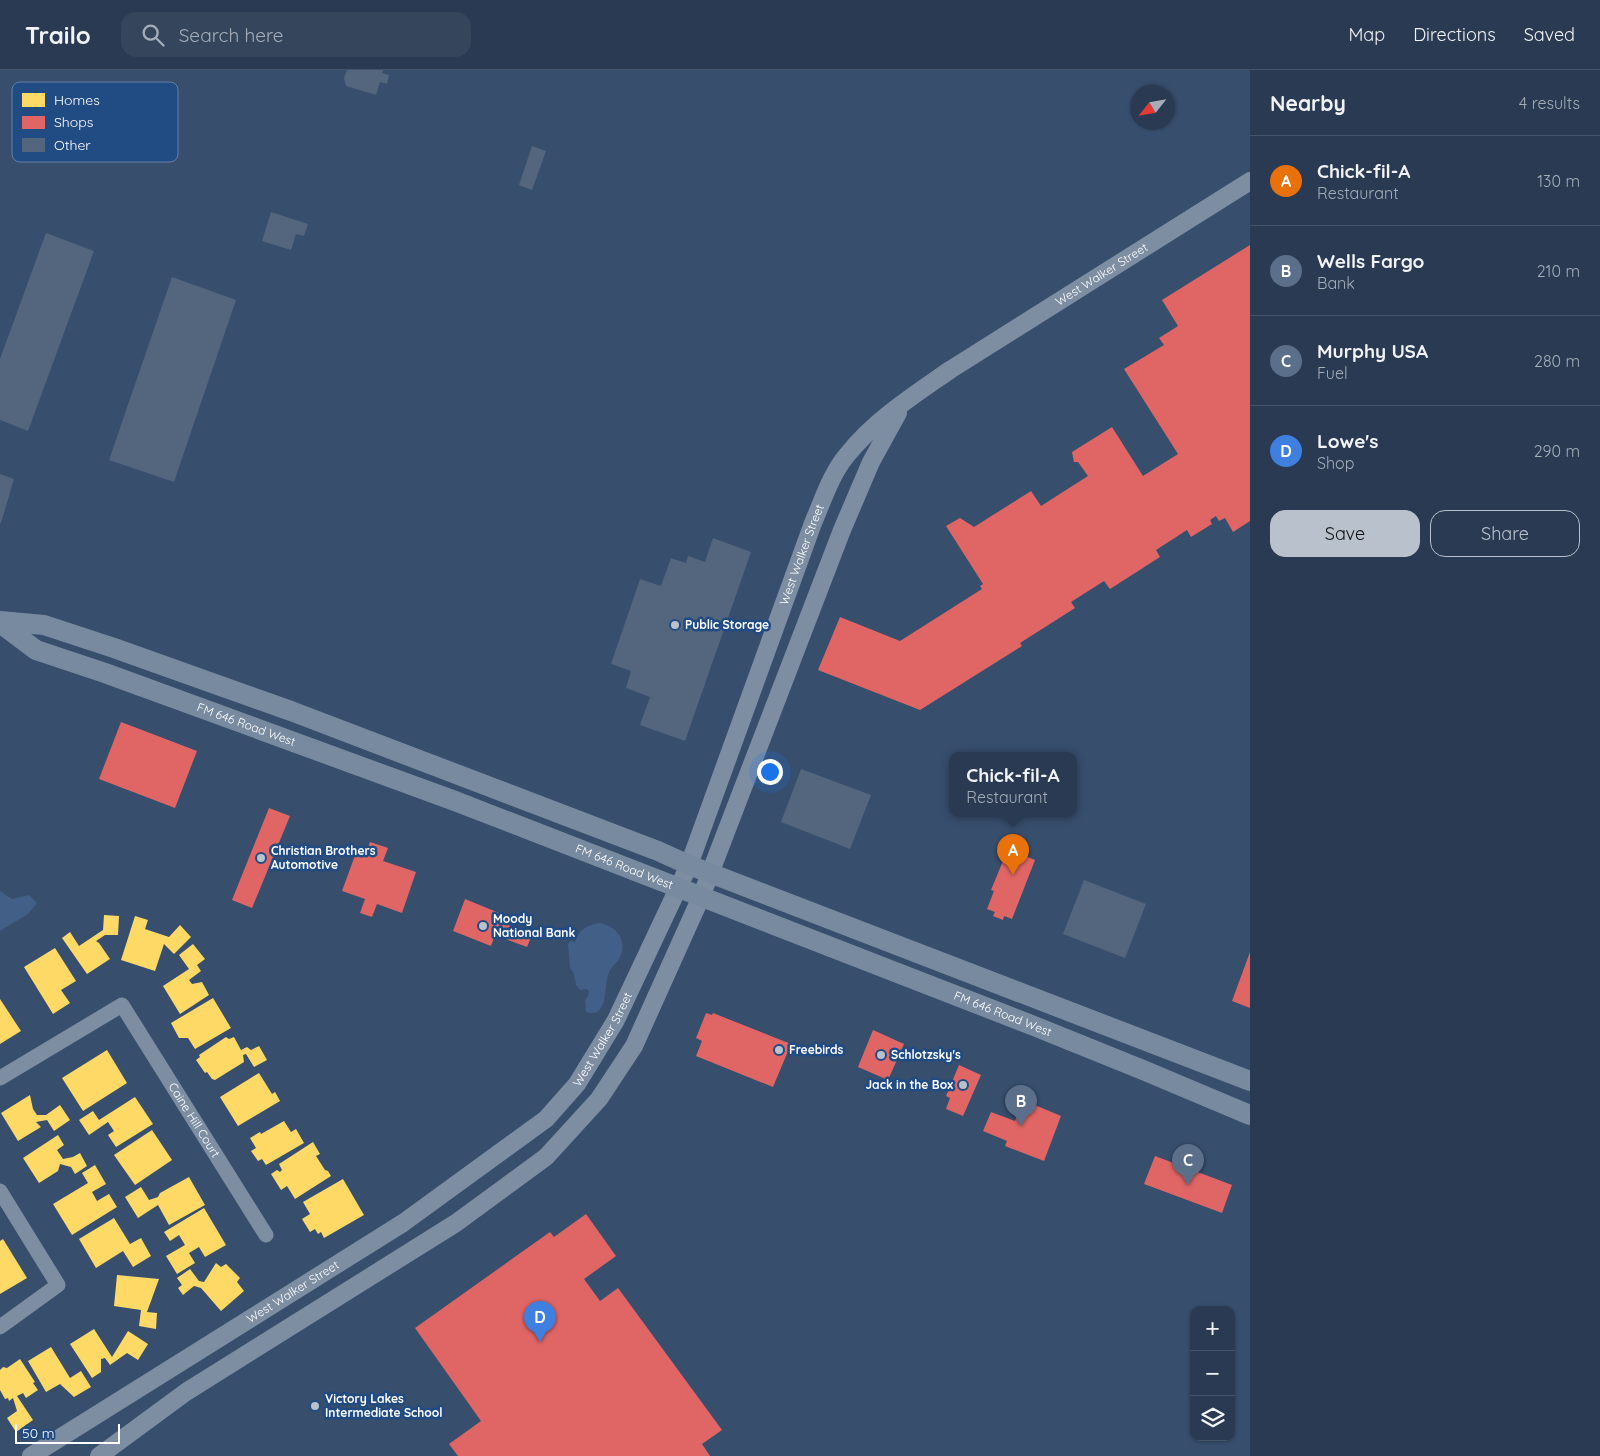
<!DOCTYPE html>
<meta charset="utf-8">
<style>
body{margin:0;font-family:Quicksand,sans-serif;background:#35455c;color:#f1f3f6}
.controls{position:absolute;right:15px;bottom:15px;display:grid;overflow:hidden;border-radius:10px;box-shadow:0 1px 4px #0004}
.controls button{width:45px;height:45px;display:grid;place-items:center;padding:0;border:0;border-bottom:1px solid #455469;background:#293a52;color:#f1f3f6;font:25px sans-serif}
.compass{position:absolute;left:1130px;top:15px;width:45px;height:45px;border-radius:50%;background:#293a52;box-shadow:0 1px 4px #0004;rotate:239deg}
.scale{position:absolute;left:15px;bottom:12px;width:105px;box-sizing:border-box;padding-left:5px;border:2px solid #fff;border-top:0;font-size:14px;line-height:18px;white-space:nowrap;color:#fff;-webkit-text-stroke:4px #214b83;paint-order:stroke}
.you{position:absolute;left:769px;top:701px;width:18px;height:18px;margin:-12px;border:4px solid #fff;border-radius:50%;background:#1a73e8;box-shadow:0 0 0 8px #1a73e833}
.badge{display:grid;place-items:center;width:32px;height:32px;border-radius:50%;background:#b9c1cc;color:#fff;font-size:16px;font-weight:700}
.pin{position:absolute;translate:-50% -41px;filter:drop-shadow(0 1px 2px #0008)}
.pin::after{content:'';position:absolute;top:26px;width:18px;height:15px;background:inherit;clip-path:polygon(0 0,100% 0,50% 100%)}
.popup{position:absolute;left:949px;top:682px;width:128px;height:65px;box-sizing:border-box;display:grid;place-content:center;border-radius:10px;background:#293a52;filter:drop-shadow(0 1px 4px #0005);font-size:16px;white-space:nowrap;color:#a5adb8}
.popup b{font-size:19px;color:#f1f3f6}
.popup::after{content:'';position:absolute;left:50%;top:100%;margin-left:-10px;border:10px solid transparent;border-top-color:#293a52}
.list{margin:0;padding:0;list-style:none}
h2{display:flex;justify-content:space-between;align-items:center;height:65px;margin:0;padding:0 20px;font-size:21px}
h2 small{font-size:16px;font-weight:400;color:#a5adb8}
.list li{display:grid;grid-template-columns:32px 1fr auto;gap:15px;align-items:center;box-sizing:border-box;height:90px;padding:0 20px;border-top:1px solid #455469}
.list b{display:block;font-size:19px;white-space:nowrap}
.list p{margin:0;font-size:16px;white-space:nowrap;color:#a5adb8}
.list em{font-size:16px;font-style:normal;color:#a5adb8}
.actions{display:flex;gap:10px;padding:15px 20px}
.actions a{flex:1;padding:11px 0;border:1px solid #b9c1cc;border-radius:15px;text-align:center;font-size:18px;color:#b9c1cc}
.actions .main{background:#b9c1cc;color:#111}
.icon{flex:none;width:28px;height:28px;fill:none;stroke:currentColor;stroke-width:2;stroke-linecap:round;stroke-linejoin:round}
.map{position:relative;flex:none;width:1250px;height:1386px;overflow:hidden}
header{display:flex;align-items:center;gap:30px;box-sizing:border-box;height:70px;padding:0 25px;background:#293a52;border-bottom:1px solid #455469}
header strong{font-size:24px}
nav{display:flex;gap:28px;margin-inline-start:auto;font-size:18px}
.search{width:350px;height:45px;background:#35455c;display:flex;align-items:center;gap:12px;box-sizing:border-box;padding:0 18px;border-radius:15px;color:#a5adb8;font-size:19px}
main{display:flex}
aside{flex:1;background:#293a52}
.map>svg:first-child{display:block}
.water{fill:#426087}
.homes{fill:#ffd966}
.shops{fill:#e06666}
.building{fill:#53667e}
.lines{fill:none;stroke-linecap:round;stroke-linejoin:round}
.minor{stroke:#7d8ea3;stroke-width:15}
.tertiary{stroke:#7d8ea3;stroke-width:18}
.secondary{stroke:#788a9f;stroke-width:20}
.poi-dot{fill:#b9c1cc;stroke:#214b83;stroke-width:2}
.labels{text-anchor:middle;stroke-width:5;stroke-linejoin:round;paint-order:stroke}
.street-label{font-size:12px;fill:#fff;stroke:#214b83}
.poi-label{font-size:12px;font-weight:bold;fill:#fff;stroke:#214b83;text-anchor:start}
.key{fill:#214b83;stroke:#6481a8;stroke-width:1}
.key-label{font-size:14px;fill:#fff}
</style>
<header>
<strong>Trailo</strong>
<div class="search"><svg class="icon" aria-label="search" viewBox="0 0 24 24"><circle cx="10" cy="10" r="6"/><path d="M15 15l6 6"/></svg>Search here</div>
<nav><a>Map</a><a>Directions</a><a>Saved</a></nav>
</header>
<main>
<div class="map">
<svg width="1250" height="1386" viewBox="0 0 1250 1386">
<rect width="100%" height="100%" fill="#374e6d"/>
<!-- water -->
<g class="water">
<polygon points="0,821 12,829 29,825 37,833 28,844 0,861"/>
<path d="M600,853C616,856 628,870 620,887C618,892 611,897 609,902C603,916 610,949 586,942L585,931L588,926L589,921L586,919L580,920L576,915L574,904L570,898L568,874L570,871L575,872C580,859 587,855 600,853Z"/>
</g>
<!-- homes -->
<g class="homes">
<polygon points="104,845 119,846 118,865 105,865 96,871 99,873 110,889 87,904 62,868 70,862 79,876 103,860"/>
<polygon points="135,846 148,850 145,859 169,867 180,855 191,867 174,884 164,874 155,901 121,890"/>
<polygon points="193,874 205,889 197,895 201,901 189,910 192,914 202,912 209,925 180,944 163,916 189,899 179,885"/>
<polygon points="55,878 76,911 61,920 70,933 53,944 24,897"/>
<polygon points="213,928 231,958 195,979 188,968 179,968 171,953"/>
<polygon points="0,929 21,961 0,974"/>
<polygon points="226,967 229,969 234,967 241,980 247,977 251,980 259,976 267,990 254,997 246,984 243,985 244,992 215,1010 212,1009 207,1002 205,1003 196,990 200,987 199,985"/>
<polygon points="107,980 127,1013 83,1041 62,1008"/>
<polygon points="259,1003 272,1024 275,1022 280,1031 238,1056 220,1027"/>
<polygon points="30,1025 33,1039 37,1045 46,1045 60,1035 70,1050 54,1061 47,1050 36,1052 41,1057 18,1071 1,1043"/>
<polygon points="135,1027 153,1054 116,1077 108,1065 114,1061 108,1052 89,1065 79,1050 93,1041 99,1050"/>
<polygon points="284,1051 291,1062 296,1059 304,1073 266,1095 262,1089 258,1091 251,1081 256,1078 250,1068 260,1062 261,1064"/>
<polygon points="152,1060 172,1090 135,1115 114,1085"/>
<polygon points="58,1065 64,1075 57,1080 63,1089 73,1087 80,1083 87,1096 75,1104 71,1097 60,1094 58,1101 39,1113 23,1088"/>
<polygon points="313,1072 320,1084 316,1086 325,1100 328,1101 331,1106 295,1129 287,1116 281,1120 271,1104 277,1100 280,1102 282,1100 279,1094"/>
<polygon points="95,1095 106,1114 92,1122 97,1131 109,1124 117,1137 72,1165 53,1134 88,1113 82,1103"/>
<polygon points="189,1107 205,1135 169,1155 158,1135 138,1148 125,1127 141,1117 149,1130 158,1127 160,1123"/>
<polygon points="343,1109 364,1145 324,1168 321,1162 318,1164 315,1159 310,1162 302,1149 310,1144 303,1132"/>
<polygon points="204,1138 226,1175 205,1187 199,1177 189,1183 195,1193 177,1204 166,1186 185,1175 179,1165 170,1171 164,1162"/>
<polygon points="114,1148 130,1174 141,1168 151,1186 133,1197 123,1181 96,1198 79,1169"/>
<polygon points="3,1169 27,1208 0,1224 0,1171"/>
<polygon points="216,1193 221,1197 226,1194 240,1208 237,1212 244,1221 221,1241 201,1218 194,1216 183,1225 178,1218 182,1215 177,1208 190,1199 199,1211 204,1212"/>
<polygon points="117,1205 159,1209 147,1242 157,1243 156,1259 139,1256 141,1240 114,1236"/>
<polygon points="94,1259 112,1287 128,1261 148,1274 138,1290 127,1283 110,1295 105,1288 101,1289 101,1302 92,1308 70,1274"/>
<polygon points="51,1277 70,1308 81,1301 91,1317 74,1327 60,1314 46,1322 28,1291"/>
<polygon points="20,1289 35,1312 33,1313 38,1320 26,1328 23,1323 17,1326 33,1350 16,1362 7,1348 17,1341 13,1328 9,1331 8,1328 5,1329 0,1320 0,1300 3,1297 7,1298"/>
</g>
<!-- shops -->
<g class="shops">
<polygon points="1250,175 1250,451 1233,462 1225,448 1219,451 1216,446 1210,450 1212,454 1191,467 1187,460 1156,480 1160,487 1110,519 1104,511 1071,532 1075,538 1020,573 1022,576 920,640 818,600 840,547 900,571 982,519 980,516 983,514 946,456 960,448 974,457 1031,421 1041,436 1088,406 1078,392 1074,392 1072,382 1112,357 1143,406 1178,384 1124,299 1164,275 1159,268 1178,256 1162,230"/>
<polygon points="121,652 197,681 175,738 99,709"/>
<polygon points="269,738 290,746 252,838 232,830"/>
<polygon points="370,772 388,778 383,791 416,802 402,843 377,834 372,847 360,843 365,829 342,821 357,780 366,783"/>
<polygon points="1008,779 1035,790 1012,849 1004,846 1003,850 993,846 995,842 987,839 994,821 991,820"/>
<polygon points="465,829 504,845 501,852 532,865 527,877 495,865 491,876 453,861"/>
<polygon points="1250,882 1250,938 1232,931"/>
<polygon points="706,943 712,945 713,943 791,974 773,1017 696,986 702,971 696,968"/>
<polygon points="873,960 904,974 888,1010 858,997"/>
<polygon points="959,995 981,1005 963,1046 946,1039 950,1028 946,1026"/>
<polygon points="1023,1030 1061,1046 1044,1091 1005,1076 1007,1071 983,1061 991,1042 1015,1051"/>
<polygon points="1155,1086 1232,1115 1222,1143 1144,1114"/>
<polygon points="586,1144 616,1186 584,1209 600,1231 618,1218 722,1360 702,1374 710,1386 458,1386 449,1374 481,1351 415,1258 550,1162 554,1167"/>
</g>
<!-- building -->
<g class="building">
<polygon points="347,0 383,0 382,3 389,5 387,14 380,12 376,25 346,16 344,8"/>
<polygon points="532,76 546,81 532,120 519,115"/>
<polygon points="271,142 308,154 304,166 296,164 291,180 262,171"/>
<polygon points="46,163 94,181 28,361 0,350 0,289"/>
<polygon points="172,207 236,230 174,412 109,390"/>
<polygon points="0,404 14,409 1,453 0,453"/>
<polygon points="713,468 751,482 685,671 640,655 650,627 626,618 631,601 611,594 640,509 661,516 671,488 686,493 688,486 705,492"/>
<polygon points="801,699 871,725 850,779 781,752"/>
<polygon points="1084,810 1146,834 1125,888 1063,864"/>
</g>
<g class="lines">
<!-- minor -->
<g class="minor">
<path id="s1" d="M0,1008L122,935L266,1165"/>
<polyline points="0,1121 58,1215 0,1257"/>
</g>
<!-- tertiary -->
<g class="tertiary">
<path id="s2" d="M31,1386L403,1153L546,1049L577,1014L616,950L689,795L813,453C823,430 831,404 847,385C875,350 914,325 950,300L1250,111"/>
<polyline points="99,1386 186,1322 456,1153 546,1087 599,1029 634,976 701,827 842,460 871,392 898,343"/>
</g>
<!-- secondary -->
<g class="secondary">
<polyline points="0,551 44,555 114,578 291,641 658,781 689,795 1250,1011"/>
<path id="s3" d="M0,553L36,580L105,603L455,731L1029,954L1143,1000L1250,1045"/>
</g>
</g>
<!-- markers -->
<g class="poi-dot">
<circle cx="675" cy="555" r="5"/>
<circle cx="261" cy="788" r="5"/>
<circle cx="483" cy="856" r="5"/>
<circle cx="779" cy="980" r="5"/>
<circle cx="881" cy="985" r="5"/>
<circle cx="963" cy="1015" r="5"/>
<circle cx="315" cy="1336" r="5"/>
</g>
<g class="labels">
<!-- street labels -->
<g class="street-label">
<text dy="4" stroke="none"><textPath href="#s2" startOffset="1662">West Walker Street</textPath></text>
<text dy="4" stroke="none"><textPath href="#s2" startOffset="1239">West Walker Street</textPath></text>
<text dy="4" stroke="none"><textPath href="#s3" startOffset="268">FM 646 Road West</textPath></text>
<text dy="4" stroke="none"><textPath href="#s3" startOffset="672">FM 646 Road West</textPath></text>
<text dy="4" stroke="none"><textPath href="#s3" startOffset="1078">FM 646 Road West</textPath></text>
<text dy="4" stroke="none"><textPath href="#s2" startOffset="714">West Walker Street</textPath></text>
<text dy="4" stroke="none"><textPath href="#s1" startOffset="278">Caine Hill Court</textPath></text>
<text dy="4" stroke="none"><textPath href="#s2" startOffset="309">West Walker Street</textPath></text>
</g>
<!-- poi labels -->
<g class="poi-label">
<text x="685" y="559">Public Storage</text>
<text x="271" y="785">Christian Brothers<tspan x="271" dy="14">Automotive</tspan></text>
<text x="493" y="853">Moody<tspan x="493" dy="14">National Bank</tspan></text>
<text x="789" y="984">Freebirds</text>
<text x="891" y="989">Schlotzsky's</text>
<text x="953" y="1019" text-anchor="end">Jack in the Box</text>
<text x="325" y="1333">Victory Lakes<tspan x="325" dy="14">Intermediate School</tspan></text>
</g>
</g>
<!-- legend -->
<rect x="12" y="12" width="166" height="80" rx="8" class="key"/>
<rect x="22" y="23" width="23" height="14" fill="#ffd966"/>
<rect x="22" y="46" width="23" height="13" fill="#e06666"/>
<rect x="22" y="68" width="23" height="14" fill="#53667e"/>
<g class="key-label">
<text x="54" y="35">Homes</text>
<text x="54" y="57">Shops</text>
<text x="54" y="80">Other</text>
</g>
</svg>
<div class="controls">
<button>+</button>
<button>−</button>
<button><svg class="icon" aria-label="layers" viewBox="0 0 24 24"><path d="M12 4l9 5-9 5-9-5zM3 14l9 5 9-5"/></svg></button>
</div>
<svg class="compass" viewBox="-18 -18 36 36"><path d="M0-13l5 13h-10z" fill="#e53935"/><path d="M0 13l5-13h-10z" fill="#a5adb8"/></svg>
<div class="scale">50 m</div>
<div class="you"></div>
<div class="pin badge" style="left:1013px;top:805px;background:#e8710a">A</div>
<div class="popup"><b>Chick-fil-A</b>Restaurant</div>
<div class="pin badge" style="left:1021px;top:1056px;background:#5c6f8a">B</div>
<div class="pin badge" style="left:1188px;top:1115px;background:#5c6f8a">C</div>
<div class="pin badge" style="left:540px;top:1272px;background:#3f7fe0">D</div>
</div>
<aside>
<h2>Nearby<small>4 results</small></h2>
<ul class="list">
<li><span class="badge" style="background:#e8710a">A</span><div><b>Chick-fil-A</b><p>Restaurant</p></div><em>130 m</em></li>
<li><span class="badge" style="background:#5c6f8a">B</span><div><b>Wells Fargo</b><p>Bank</p></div><em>210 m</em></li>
<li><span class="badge" style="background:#5c6f8a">C</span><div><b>Murphy USA</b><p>Fuel</p></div><em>280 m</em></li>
<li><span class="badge" style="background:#3f7fe0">D</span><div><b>Lowe's</b><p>Shop</p></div><em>290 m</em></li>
</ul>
<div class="actions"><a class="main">Save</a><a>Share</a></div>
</aside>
</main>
